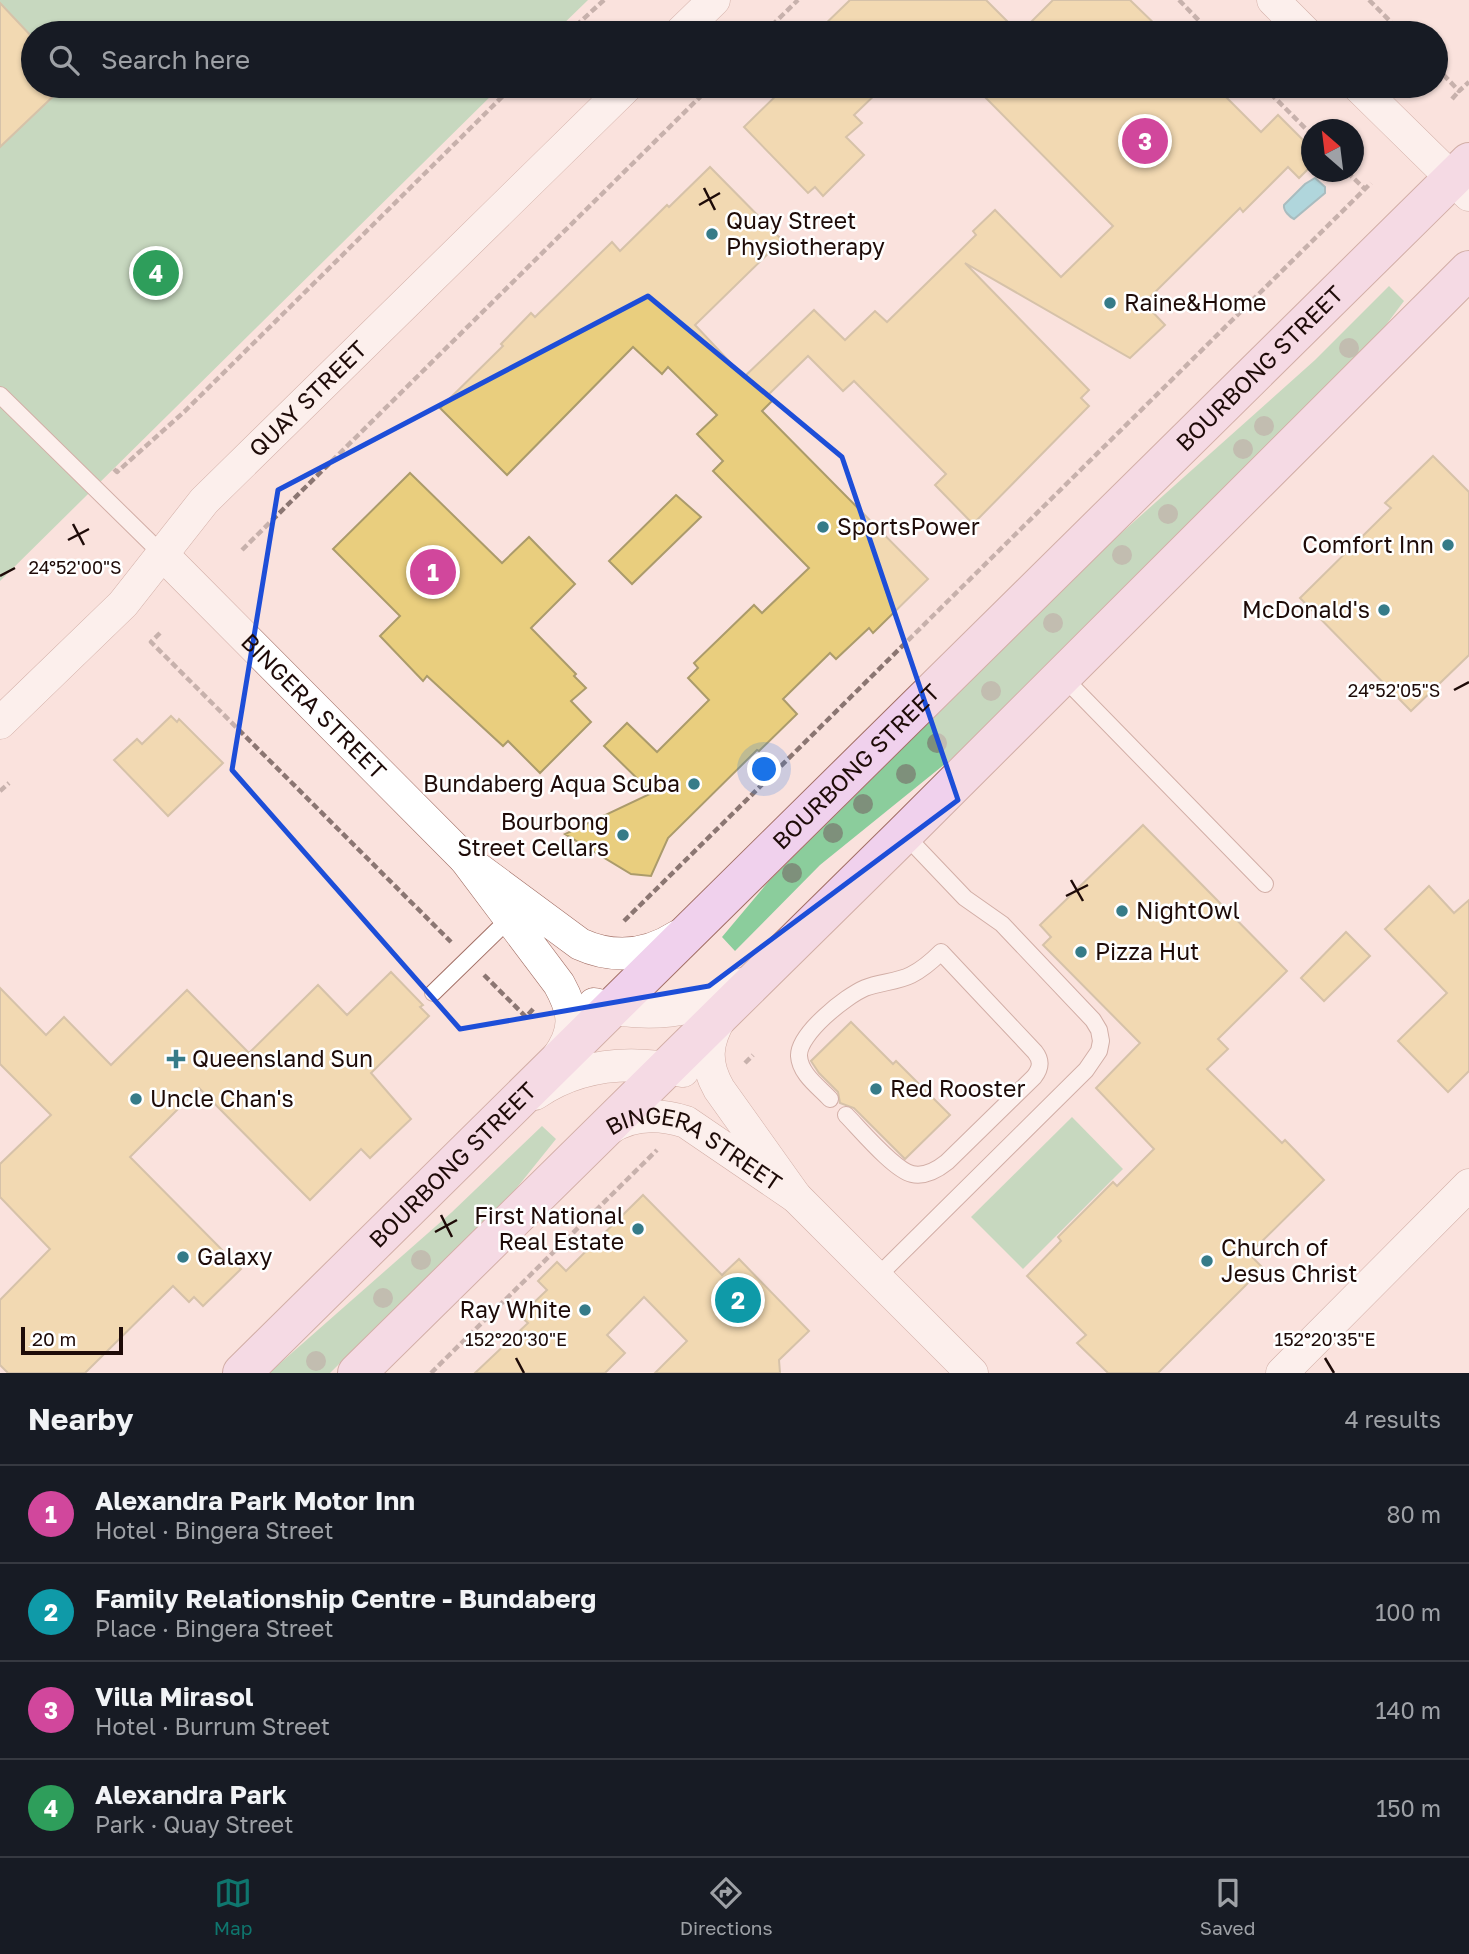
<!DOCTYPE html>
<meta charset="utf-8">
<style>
body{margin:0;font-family:"Golos Text",sans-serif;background:#242831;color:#f1f3f6}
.compass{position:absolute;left:1301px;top:119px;width:63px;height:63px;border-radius:50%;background:#171b24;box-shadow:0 2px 5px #0004;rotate:332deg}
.scale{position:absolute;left:21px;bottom:18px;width:102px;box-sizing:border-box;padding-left:7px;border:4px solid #1e0b08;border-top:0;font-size:19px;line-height:24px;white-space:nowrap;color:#1e0b08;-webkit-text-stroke:5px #fff;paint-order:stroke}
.you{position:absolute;left:765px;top:770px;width:24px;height:24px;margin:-18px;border:5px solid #fff;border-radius:50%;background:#1a73e8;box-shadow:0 0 0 10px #1a73e833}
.badge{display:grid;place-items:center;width:46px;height:46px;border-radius:50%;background:#0f766e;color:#fff;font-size:23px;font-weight:700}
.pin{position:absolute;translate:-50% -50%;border:4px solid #fff;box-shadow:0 2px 7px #0006}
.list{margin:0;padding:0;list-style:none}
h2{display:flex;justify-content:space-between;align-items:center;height:91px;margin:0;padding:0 28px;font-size:30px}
h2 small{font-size:23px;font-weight:400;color:#9ea1a6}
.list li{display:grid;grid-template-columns:46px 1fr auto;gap:21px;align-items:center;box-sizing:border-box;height:98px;padding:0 28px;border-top:2px solid #363941}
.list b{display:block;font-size:26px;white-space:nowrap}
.list p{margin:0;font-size:23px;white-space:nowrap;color:#9ea1a6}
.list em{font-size:23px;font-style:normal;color:#9ea1a6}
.icon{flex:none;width:38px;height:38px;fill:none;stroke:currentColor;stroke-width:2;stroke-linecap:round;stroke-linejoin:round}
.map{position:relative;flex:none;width:1469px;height:1373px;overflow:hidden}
.search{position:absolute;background:#171b24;box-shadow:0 2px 5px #0004;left:21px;right:21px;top:21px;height:77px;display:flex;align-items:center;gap:18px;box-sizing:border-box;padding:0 24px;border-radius:38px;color:#9ea1a6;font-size:26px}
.sheet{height:483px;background:#171b24}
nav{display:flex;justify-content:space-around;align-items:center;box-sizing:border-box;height:98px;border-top:2px solid #363941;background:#171b24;font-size:19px;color:#9ea1a6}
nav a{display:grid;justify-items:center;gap:4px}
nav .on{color:#0f766e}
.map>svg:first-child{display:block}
.green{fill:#8bcd9c}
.water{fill:#58c7dc;stroke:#478f9c;stroke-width:2}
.building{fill:#e9ce7e;stroke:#ab9b6b;stroke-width:2}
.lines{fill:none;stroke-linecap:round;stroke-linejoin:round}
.lane-casing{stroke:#a26f65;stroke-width:18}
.street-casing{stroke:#a26f65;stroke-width:33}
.secondary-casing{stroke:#a26f65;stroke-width:40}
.path{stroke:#8b7672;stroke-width:4.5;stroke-dasharray:7 3.5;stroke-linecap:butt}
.lane{stroke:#fff;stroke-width:16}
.street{stroke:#fff;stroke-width:32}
.secondary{stroke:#f0d1ed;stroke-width:38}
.tree{fill:#7e907b}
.marked{fill:none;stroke:#1d4ed8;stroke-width:5;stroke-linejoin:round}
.ticks{fill:none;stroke:#1e0b08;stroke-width:2.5}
.poi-dot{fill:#367b88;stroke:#fff;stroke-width:2.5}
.labels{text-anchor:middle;stroke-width:5;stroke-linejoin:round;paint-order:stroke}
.poi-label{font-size:23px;fill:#1e0b08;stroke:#fff;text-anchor:start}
.street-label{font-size:23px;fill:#1e0b08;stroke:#fff}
.ticks-label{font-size:18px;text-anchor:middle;fill:#1e0b08;stroke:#fff;stroke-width:5;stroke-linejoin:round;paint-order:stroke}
</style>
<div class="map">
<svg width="1469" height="1373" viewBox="0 0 1469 1373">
<rect width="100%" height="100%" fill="#fae2dd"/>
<!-- green -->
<g class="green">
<polygon points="0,0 588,0 554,33 33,33 33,86 501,86 0,581"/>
<polygon points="1389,286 1404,301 1368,349 956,755 820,865 735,951 722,937 769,881 1109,544 1315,360"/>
<polygon points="1072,1117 1123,1169 1023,1269 971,1217"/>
<polygon points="542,1126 556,1139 515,1190 330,1373 269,1373 452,1212"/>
</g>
<!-- water -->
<path class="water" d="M1315,178L1325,187V193L1294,219C1290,217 1283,211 1284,205L1305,184Z"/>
<!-- building -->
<g class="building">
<polygon points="850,0 986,0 1019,33 816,33"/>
<polygon points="1053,0 1130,0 1164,33 1020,33"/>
<polygon points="0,3 33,38 33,86 64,86 0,147"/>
<polygon points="786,86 884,86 854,115 862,123 846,137 864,155 823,196 815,187 808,193 744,127"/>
<polygon points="974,86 1215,86 1261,132 1278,115 1312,149 1312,165 1299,178 1288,167 1243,212 1240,208 1144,303 1165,325 1130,358 965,263 1089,390 1081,398 1089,406 973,524 935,485 946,474 854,381 843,391 808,356 767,396 772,401 762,411 928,579 873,633 869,628 836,659 830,653 783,699 797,714 759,751 757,750 668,838 651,876 631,874 565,834 652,793 604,746 627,723 657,752 709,700 688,678 698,668 694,663 754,605 762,613 809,568 713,471 723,461 697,434 717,415 668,367 662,374 633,347 507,475 440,408 503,346 501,344 531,313 535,317 612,242 620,251 667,205 669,207 710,167 782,240 695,325 744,377 814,310 845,340 875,311 887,322 976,235 973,231 995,210 1061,277 1113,226"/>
<polygon points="1433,456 1469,492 1469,655 1411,711 1300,598 1391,508 1385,503"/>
<polygon points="410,473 502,563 529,537 575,584 531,628 576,674 574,676 586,688 571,701 591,722 540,773 508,741 503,746 427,676 423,681 380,636 400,616 333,549"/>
<polygon points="676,495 701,517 632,584 609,561"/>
<polygon points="171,716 177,722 179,719 223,763 168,816 114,760 137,739 142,744"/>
<polygon points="1143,825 1287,971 1218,1039 1228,1049 1207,1069 1282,1143 1285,1140 1324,1180 1249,1254 1263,1268 1158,1373 1108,1373 1077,1343 1086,1335 1027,1276 1061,1241 1058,1237 1113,1182 1117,1186 1154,1149 1096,1088 1140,1043 1043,945 1051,937 1040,925"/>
<polygon points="1429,886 1454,913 1469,900 1469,1071 1448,1092 1398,1041 1447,993 1385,929"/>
<polygon points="1346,932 1370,956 1324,1001 1301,978"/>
<polygon points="391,972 423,1005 420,1007 429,1016 371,1073 411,1119 370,1158 361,1149 310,1200 199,1088 130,1157 241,1269 203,1306 194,1297 189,1302 173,1286 85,1373 8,1373 0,1365 0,1300 50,1249 0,1197 0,1164 51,1115 0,1064 0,988 46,1035 64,1017 111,1065 187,990 249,1053 318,985 347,1015"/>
<polygon points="851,1022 893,1064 896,1061 950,1115 905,1159 854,1108 840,1103 838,1092 819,1073 811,1061"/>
<polygon points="643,1195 722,1275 739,1259 809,1331 779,1360 780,1373 655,1373 687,1341 644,1297 607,1335 625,1353 605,1373 475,1373 528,1323 520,1316 547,1290 538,1281 557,1262 566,1271"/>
</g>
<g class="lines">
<!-- lane casing -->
<g class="lane-casing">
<g id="lane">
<polyline points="0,395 162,554"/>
<polyline points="1062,676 1265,884"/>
<polyline points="433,993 510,918"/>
<path d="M830,1099C819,1087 800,1074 799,1056C798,1034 846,996 865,988C880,982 897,982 911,975C923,969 932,961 941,952L1035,1052C1042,1061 1041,1068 1034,1077L947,1162C937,1170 925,1177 912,1174C894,1170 860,1129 846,1115"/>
<polyline points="877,1277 1086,1070 1099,1051 1101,1041 1099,1030 1093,1020 1002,924 965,898 904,834"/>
</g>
</g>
<!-- street casing -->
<g class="street-casing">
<g id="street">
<polyline points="1273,0 1306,33"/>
<polyline points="680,33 714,0"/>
<polyline points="1358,86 1469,195"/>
<path id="s1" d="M162,554L465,859"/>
<path id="s2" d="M0,723L123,604L204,501L627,86"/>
<path d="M594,1004C644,1018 698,1014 742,984"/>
<path d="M557,1058C577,1030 575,1013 559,984L465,859L580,944C613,959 647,956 678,936"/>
<path d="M535,1094C580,1063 631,1060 683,1071"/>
<path id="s3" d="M607,1130C631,1113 658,1113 686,1122L796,1197L719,1089C704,1063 706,1042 721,1017"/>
<polyline points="796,1197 972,1373"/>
<polyline points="1282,1373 1469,1185"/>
</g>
</g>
<!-- secondary casing -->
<g class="secondary-casing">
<g id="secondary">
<path id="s4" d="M242,1373L1469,162"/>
<polyline points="357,1373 904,834 1469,270"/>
</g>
</g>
<!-- path -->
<g class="path">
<polyline points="1179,0 1211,33"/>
<polyline points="1369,0 1402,33"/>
<polyline points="568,33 604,0"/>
<polyline points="764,33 798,0"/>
<polyline points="1436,67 1459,91 1469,82"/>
<polyline points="1263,86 1312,135"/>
<polyline points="1452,99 1459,91"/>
<polyline points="1347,172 1365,189"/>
<polyline points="114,469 117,472 185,411 513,86"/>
<polyline points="242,550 711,86"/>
<polyline points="160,633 151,642 451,942"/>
<polyline points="0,791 9,783"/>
<polyline points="624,921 1371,183"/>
<polyline points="484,975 526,1017 535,1007"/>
<polyline points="745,1063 753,1055"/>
<polyline points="431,1373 657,1150"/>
</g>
<!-- lane -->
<use href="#lane" class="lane"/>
<!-- street -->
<use href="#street" class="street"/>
<!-- secondary -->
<use href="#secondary" class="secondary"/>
</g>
<!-- trees -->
<g class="tree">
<circle cx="1349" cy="348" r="10"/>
<circle cx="1264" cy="426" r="10"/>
<circle cx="1243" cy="449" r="10"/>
<circle cx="1168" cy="514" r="10"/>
<circle cx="1122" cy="555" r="10"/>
<circle cx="1053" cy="623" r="10"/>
<circle cx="991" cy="691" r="10"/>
<circle cx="937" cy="743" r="10"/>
<circle cx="906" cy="774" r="10"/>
<circle cx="863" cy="804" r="10"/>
<circle cx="833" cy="833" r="10"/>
<circle cx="792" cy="873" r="10"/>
<circle cx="421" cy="1260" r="10"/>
<circle cx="383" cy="1298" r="10"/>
<circle cx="316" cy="1361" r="10"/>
</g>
<!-- marked area -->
<path d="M0 0H1469V1373H0ZM648,296L842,457L958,800L709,986L460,1029L232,770L278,490Z" fill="#fae2dd" fill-opacity=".55" fill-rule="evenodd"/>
<path class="marked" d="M648,296L842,457L958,800L709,986L460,1029L232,770L278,490Z"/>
<!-- ticks -->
<path class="ticks" d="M704,188L715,210M699,205L720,193M73,524L84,545M68,540L89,529M0,576L15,568M1454,690L1469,682M1071,880L1083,901M1066,896L1088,885M441,1215L452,1237M435,1232L457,1220M516,1358L524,1373M1325,1358L1334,1373"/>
<!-- markers -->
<g class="poi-dot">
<circle cx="712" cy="234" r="7"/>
<circle cx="1110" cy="303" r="7"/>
<circle cx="823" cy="527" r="7"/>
<circle cx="1448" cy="545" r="7"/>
<circle cx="1384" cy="610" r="7"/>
<circle cx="694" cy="784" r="7"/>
<circle cx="623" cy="835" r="7"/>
<circle cx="1122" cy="911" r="7"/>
<circle cx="1081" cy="952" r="7"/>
<path d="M172.5 1048.5h7v7h7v7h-7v7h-7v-7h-7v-7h7z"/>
<circle cx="876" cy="1089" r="7"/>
<circle cx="136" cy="1099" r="7"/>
<circle cx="638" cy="1229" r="7"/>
<circle cx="183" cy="1257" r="7"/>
<circle cx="1207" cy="1261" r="7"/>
<circle cx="585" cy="1310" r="7"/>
</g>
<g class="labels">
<!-- poi labels -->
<g class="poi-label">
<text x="726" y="229">Quay Street<tspan x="726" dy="26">Physiotherapy</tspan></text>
<text x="1124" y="311">Raine&amp;Home</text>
<text x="837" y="535">SportsPower</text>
<text x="1434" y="553" text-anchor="end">Comfort Inn</text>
<text x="1370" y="618" text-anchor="end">McDonald's</text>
<text x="680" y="792" text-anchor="end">Bundaberg Aqua Scuba</text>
<text x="609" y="830" text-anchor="end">Bourbong<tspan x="609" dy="26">Street Cellars</tspan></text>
<text x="1136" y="919">NightOwl</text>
<text x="1095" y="960">Pizza Hut</text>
<text x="192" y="1067">Queensland Sun</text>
<text x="890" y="1097">Red Rooster</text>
<text x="150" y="1107">Uncle Chan's</text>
<text x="624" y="1224" text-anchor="end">First National<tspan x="624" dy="26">Real Estate</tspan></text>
<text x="1221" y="1256">Church of<tspan x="1221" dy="26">Jesus Christ</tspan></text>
<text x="197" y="1265">Galaxy</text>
<text x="571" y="1318" text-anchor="end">Ray White</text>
</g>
<!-- street labels -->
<g class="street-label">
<text dy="8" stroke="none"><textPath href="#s4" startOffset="1430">BOURBONG STREET</textPath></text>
<text dy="8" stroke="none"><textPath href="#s2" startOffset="448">QUAY STREET</textPath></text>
<text dy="8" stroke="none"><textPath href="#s1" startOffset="215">BINGERA STREET</textPath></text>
<text dy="8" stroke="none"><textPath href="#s4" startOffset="863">BOURBONG STREET</textPath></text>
<text dy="8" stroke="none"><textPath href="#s3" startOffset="98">BINGERA STREET</textPath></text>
<text dy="8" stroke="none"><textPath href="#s4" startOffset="296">BOURBONG STREET</textPath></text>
</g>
</g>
<g class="ticks-label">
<text x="75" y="574">24°52'00"S</text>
<text x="1394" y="697">24°52'05"S</text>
<text x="516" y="1346">152°20'30"E</text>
<text x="1325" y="1346">152°20'35"E</text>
</g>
</svg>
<svg class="compass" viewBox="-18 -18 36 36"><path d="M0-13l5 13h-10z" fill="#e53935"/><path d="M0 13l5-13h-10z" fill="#9ea1a6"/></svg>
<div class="scale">20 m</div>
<div class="you"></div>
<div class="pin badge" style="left:433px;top:572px;background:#d1479c">1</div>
<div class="pin badge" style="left:738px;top:1300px;background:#0f9aa8">2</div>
<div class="pin badge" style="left:1145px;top:141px;background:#d1479c">3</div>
<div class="pin badge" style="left:156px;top:273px;background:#2e9e5b">4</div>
<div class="search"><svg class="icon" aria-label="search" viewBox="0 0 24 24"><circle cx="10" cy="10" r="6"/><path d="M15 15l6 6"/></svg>Search here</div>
</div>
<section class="sheet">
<h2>Nearby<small>4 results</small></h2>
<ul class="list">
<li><span class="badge" style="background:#d1479c">1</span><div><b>Alexandra Park Motor Inn</b><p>Hotel · Bingera Street</p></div><em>80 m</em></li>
<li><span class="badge" style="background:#0f9aa8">2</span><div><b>Family Relationship Centre - Bundaberg</b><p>Place · Bingera Street</p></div><em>100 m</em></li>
<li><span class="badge" style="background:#d1479c">3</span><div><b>Villa Mirasol</b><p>Hotel · Burrum Street</p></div><em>140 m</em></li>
<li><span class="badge" style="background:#2e9e5b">4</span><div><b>Alexandra Park</b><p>Park · Quay Street</p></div><em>150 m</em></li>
</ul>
</section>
<nav>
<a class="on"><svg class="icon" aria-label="map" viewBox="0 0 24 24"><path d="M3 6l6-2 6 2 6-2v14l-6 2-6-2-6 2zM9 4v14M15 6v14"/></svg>Map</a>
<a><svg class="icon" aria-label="directions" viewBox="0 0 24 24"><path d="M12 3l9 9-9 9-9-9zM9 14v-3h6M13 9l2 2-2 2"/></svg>Directions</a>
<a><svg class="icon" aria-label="saved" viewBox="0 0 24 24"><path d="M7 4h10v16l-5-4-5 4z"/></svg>Saved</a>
</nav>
